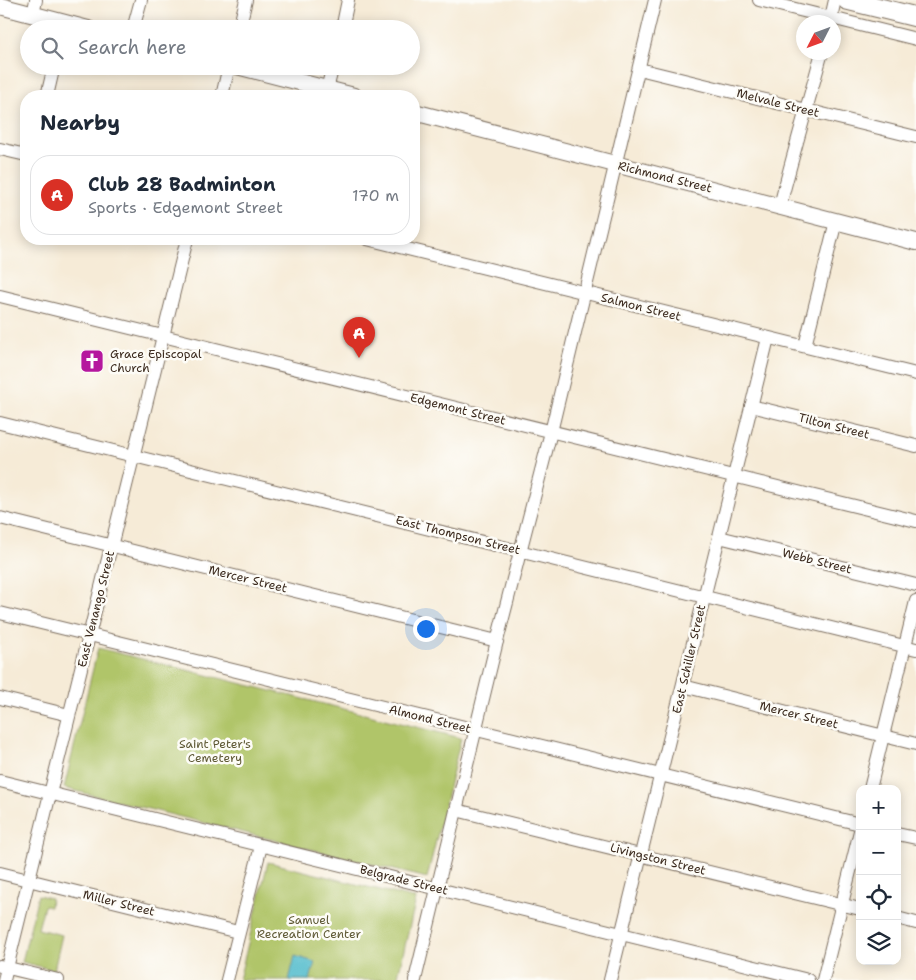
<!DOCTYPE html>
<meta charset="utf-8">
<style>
body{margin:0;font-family:"Shantell Sans",sans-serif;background:#f6f6f7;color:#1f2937}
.controls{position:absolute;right:15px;bottom:15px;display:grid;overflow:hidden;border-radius:10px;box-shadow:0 2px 12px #0003}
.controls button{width:45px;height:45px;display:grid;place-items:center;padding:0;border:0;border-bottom:1px solid #e0e1e3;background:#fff;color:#1f2937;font:25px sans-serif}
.compass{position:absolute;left:796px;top:15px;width:45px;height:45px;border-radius:50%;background:#fff;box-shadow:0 2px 12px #0003;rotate:228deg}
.you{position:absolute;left:425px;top:628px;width:18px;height:18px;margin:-12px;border:4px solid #fff;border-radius:50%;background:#1a73e8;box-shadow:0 0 0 8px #1a73e833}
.badge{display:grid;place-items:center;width:32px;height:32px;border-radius:50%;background:#d93025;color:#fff;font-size:16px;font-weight:700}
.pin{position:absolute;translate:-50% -41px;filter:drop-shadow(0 1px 2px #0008)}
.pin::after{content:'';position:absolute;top:26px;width:18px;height:15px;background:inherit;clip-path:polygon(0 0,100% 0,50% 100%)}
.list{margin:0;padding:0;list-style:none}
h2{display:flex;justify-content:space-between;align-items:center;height:65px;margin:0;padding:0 20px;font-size:21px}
h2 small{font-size:16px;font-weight:400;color:#747a83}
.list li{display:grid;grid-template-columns:32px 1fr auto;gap:15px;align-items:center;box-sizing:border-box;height:80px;margin:0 10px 10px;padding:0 10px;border:1px solid #e0e1e3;border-radius:20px}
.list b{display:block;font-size:19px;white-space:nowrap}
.list p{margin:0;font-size:16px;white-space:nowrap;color:#747a83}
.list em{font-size:16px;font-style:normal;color:#747a83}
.icon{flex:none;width:28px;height:28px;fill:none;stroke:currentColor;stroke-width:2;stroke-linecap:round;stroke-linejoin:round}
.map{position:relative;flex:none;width:916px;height:980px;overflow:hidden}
.search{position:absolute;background:#fff;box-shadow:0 2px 12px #0003;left:20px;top:20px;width:400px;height:55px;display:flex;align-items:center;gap:12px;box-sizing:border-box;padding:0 18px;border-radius:28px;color:#747a83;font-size:19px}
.panel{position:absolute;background:#fff;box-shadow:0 2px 12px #0003;left:20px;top:90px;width:400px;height:155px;border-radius:20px}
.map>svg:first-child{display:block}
.green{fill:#b0c569;stroke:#767844}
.water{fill:#50bbcc;stroke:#467275}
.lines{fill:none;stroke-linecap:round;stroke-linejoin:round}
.minor-casing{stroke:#7c6e5f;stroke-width:14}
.major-casing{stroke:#7c6e5f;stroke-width:18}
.highway-casing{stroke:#7c6e5f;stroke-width:21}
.minor{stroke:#fff;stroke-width:12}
.major{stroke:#fff;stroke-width:16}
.highway{stroke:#fff;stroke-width:19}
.labels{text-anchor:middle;stroke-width:5;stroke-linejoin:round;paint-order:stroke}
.street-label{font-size:12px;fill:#3b2a1e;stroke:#fdfcf7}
.poi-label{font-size:12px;fill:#3b2a1e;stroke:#fdfcf7;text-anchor:start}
.park-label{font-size:12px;fill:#5e5834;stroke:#fdfcf7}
</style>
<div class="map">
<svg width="916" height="980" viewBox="0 0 916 980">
<rect width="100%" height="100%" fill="#fdfcf7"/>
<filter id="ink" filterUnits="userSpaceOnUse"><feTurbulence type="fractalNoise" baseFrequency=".02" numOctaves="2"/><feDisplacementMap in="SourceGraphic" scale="10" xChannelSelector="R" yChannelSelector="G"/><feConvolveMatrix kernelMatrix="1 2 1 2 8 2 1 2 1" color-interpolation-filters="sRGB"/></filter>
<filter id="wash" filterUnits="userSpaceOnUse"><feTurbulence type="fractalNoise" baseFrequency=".0096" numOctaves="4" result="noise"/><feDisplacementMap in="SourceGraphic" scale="20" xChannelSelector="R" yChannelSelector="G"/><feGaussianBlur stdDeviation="1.12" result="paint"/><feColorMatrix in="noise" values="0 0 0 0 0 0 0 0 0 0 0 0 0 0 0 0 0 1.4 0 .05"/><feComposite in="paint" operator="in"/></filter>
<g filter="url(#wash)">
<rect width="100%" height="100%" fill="#f6ebd7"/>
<!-- green -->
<g class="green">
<polygon points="98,648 461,738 427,878 64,788"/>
<polygon points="268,862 416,899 397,980 239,980"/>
<polygon points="38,895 51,898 50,907 44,906 38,929 62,935 54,970 22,962"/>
</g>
<!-- water -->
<polygon class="water" points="295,956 315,962 310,980 289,980"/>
</g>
<g filter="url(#ink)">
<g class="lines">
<!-- minor casing -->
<g class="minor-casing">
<g id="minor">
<polyline points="759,0 916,39"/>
<polyline points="33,15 36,0"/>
<polyline points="830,22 835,0"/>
<polyline points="133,29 141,0"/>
<polyline points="239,29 246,0"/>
<polyline points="342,29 348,0"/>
<polyline points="639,69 916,137"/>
<polyline points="327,89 333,66"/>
<polyline points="47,96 54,66"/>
<polyline points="222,96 229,66"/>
<polyline points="0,149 26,155"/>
<path d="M780,206C793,154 808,104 822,52"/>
<polyline points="367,239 916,374"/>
<polyline points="0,296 916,521"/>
<polyline points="805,346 836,221"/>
<polyline points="751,406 916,446"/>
<polyline points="0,423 916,649"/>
<polyline points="0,518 497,641"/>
<polyline points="719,537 916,585"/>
<polyline points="0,613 860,824"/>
<polyline points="683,686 916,744"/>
<polyline points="0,698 69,715"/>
<polyline points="0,781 808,980"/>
<polyline points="870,789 916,601"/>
<polyline points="456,810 860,909"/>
<polyline points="897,834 916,838"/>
<polyline points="0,873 238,932"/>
<polyline points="897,918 916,923"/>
<polyline points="0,966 58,980"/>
<polyline points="4,980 187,239"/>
<polyline points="227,980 261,846"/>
<polyline points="415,980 497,641 551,432 655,0"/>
<polyline points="610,980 768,338"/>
<polyline points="823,980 860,831"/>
</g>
</g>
<!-- major casing -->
<g class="major-casing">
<g id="major">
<polyline points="0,6 88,29"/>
<polyline points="237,66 354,96"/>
<polyline points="414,112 916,242"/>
</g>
</g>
<!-- highway casing -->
<g class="highway-casing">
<polyline id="highway" points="847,0 916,17"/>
</g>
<!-- minor -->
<use href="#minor" class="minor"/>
<!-- major -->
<use href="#major" class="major"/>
<!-- highway -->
<use href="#highway" class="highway"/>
</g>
</g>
<!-- icons -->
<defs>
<g id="church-square" transform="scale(1.25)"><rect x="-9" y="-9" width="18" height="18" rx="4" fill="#b5179e" stroke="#fdfcf7"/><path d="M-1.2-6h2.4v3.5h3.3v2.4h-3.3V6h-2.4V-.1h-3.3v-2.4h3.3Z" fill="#fff"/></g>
</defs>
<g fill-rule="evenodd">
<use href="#church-square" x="92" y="361"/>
</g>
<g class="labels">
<!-- street labels -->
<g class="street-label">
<text transform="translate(778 103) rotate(14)" y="4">Melvale Street</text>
<text transform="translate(665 177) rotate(14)" y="4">Richmond Street</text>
<text transform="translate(641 307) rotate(14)" y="4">Salmon Street</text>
<text transform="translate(458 409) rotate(14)" y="4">Edgemont Street</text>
<text transform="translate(834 426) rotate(14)" y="4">Tilton Street</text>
<text transform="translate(458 535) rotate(14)" y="4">East Thompson Street</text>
<text transform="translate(817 561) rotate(14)" y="4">Webb Street</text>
<text transform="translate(248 579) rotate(14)" y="4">Mercer Street</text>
<text transform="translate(96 609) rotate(-76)" y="4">East Venango Street</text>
<text transform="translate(689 659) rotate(-77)" y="4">East Schiller Street</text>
<text transform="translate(799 715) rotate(14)" y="4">Mercer Street</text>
<text transform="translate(430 719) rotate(14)" y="4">Almond Street</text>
<text transform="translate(658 859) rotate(14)" y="4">Livingston Street</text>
<text transform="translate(404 880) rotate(14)" y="4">Belgrade Street</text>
<text transform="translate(119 903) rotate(14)" y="4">Miller Street</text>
</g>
<!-- poi labels -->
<g class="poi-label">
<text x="110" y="358">Grace Episcopal<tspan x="110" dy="14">Church</tspan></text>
</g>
<!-- park labels -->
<g class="park-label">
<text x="215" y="748">Saint Peter's<tspan x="215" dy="14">Cemetery</tspan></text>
<text x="309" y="924">Samuel<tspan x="309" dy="14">Recreation Center</tspan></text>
</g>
</g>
</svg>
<div class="controls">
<button>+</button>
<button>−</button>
<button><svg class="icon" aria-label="locate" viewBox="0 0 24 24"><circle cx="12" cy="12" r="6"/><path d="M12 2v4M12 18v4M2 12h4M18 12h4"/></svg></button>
<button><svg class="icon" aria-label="layers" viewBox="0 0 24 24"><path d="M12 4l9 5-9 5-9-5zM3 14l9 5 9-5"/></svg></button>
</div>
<svg class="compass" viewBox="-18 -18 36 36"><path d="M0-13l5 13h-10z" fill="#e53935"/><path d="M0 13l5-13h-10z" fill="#747a83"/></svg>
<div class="you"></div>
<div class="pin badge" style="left:359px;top:358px">A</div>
<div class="search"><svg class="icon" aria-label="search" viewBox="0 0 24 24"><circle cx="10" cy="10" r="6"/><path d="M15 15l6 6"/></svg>Search here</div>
<section class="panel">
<h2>Nearby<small></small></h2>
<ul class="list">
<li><span class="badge">A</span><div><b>Club 28 Badminton</b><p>Sports · Edgemont Street</p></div><em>170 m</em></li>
</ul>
</section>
</div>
